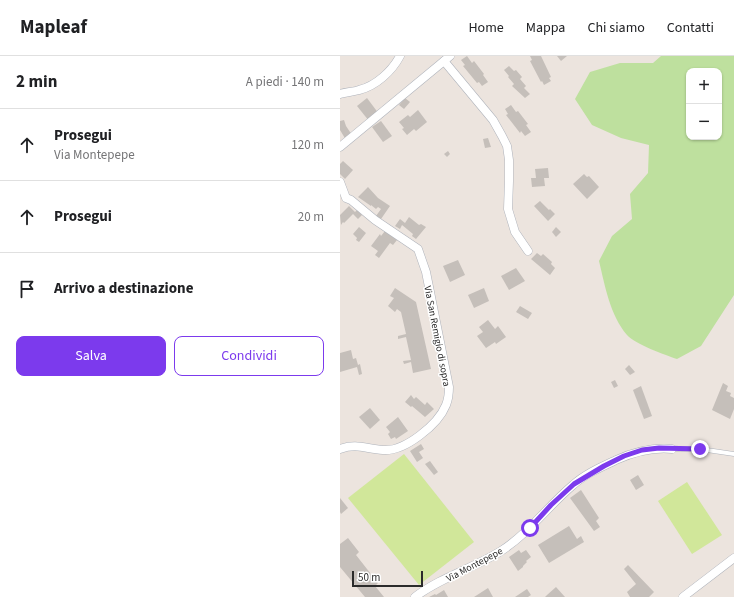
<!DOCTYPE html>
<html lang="it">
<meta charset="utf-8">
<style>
body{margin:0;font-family:"Source Sans 3",sans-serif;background:#f2f2f2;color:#202124}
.controls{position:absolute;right:12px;top:12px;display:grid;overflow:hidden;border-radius:8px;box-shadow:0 1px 3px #0004}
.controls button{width:36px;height:36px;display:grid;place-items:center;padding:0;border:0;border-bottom:1px solid #e0e0e0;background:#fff;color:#202124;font:20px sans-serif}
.scale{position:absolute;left:12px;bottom:10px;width:71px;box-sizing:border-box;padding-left:4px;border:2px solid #2b2b2b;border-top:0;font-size:11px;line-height:14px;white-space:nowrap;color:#2b2b2b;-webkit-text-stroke:3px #fff;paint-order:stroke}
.stop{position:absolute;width:12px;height:12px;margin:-9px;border:3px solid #7c3aed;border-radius:50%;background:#fff}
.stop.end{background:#7c3aed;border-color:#fff;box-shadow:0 1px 4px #0008}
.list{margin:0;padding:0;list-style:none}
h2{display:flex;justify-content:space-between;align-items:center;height:52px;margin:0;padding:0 16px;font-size:17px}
h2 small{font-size:13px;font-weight:400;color:#757577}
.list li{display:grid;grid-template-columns:26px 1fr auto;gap:12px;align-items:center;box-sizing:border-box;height:72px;padding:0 16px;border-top:1px solid #e0e0e0}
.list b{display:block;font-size:15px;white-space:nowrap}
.list p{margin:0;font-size:13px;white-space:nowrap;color:#757577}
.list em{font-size:13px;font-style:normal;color:#757577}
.actions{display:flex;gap:8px;padding:12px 16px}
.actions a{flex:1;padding:9px 0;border:1px solid #7c3aed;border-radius:8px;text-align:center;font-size:14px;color:#7c3aed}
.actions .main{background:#7c3aed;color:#fff}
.icon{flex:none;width:22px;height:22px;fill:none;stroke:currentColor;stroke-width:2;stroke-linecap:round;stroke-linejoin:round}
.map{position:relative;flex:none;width:394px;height:541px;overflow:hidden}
header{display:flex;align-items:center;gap:24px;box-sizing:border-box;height:56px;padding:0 20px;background:#fff;border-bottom:1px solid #e0e0e0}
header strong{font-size:19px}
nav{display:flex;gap:22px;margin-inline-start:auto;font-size:14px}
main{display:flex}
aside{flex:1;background:#fff}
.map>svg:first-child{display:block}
.green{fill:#bee09e;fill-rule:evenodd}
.pitch{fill:#d1e79a}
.building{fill:#c5bfba}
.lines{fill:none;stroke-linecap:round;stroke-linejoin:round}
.lane-casing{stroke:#afb3bb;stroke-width:5}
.street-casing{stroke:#afb3bb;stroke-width:9}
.lane{stroke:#fff;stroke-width:4}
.street{stroke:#fff;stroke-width:8}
.route{stroke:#7c3aed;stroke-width:5}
.labels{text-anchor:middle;stroke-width:3;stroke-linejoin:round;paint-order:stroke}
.street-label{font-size:10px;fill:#2b2b2b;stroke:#fff}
</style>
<header>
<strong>Mapleaf</strong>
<nav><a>Home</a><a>Mappa</a><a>Chi siamo</a><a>Contatti</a></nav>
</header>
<main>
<aside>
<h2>2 min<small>A piedi · 140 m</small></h2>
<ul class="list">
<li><svg class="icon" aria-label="ahead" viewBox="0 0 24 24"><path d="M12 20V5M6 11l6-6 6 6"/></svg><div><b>Prosegui</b><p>Via Montepepe</p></div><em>120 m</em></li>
<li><svg class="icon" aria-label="ahead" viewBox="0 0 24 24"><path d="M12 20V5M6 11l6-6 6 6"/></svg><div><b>Prosegui</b></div><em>20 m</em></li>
<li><svg class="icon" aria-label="arrive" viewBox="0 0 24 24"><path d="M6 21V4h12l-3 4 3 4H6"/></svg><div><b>Arrivo a destinazione</b></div></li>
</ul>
<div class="actions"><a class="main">Salva</a><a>Condividi</a></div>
</aside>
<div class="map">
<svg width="394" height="541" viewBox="0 0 394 541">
<rect width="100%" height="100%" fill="#ece4de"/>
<!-- green -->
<path class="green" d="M321,0H394V239L361,290L337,303C325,299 295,288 287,279C270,259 265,230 259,205L272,180L292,163L290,138L308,117L309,89L281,82L252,69L235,43L250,16L280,7H313ZM349,15H379V81H349Z"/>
<!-- pitch -->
<g class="pitch">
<polygon points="64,398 134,486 79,529 8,442"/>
<polygon points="347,426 382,479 352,498 318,445"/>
</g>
<!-- building -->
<g class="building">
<polygon points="127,0 132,7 134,5 144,18 143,19 148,26 142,30 139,26 137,27 123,10 125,9 121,4"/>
<polygon points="190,0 201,0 211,21 209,22 211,25 204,29 202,25 201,26 190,5 192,4"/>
<polygon points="217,0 227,0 221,5"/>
<polygon points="169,10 174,15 176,14 182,21 180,23 186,30 184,32 190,38 185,42 172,30 174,28 168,21 169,20 164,14"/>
<polygon points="27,42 39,58 29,65 17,50"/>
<polygon points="65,42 70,46 64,53 59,49"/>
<polygon points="171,49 176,56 178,55 188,68 186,69 191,76 185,80 181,75 180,77 166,59 168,58 165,53"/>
<polygon points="78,54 87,66 76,75 74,73 67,79 62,73 64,72 59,66 68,59 70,61"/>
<polygon points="4,64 6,70 12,79 6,84 0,74 0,65"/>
<polygon points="41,65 52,80 43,86 32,71"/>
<polygon points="148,82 151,91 145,92 143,83"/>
<polygon points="108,95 110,98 107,101 104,98"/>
<polygon points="3,105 13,114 5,123 0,118 0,108"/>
<polygon points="208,112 209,122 204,122 205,130 192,131 191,122 196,122 195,113"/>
<polygon points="244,118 247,121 249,120 259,131 247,143 233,128"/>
<polygon points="28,131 38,142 50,150 41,163 36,160 41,153 38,151 36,153 31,149 31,150 18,141"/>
<polygon points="200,145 209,154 210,153 215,158 208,165 194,150"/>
<polygon points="9,150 15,156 17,154 22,159 18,163 13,158 4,167 3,166 1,169 0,159"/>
<polygon points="69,161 79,169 81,168 86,171 76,183 72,180 73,178 62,169 60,173 55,170 60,163 65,167"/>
<polygon points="19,171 26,177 19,186 16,184 17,182 13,178"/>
<polygon points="216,171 221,176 216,181 212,176"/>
<polygon points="45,175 57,184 53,189 50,187 39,202 35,199 38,195 31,190 40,178 41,180"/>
<polygon points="197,197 201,200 203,198 212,206 211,208 215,212 210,219 191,203"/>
<polygon points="118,204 125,219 110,226 103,210"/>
<polygon points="176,212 185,225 169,234 161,220"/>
<polygon points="55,232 76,246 91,313 73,317 71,306 64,308 63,305 71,304 66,281 58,283 58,280 66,278 61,256 57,253 55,256 48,250 54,242 50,240"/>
<polygon points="144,232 149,245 134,252 128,239"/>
<polygon points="180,250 192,257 188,263 176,256"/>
<polygon points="148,264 155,273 158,270 166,281 156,288 155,286 146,292 137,280 143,276 139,271"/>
<polygon points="11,294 13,303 16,302 18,309 20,308 22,318 19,319 17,311 0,316 0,297"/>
<polygon points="289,309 295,316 290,319 285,313"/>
<polygon points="275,324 278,330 274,332 271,326"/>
<polygon points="383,327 388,330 386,335 391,337 390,340 394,342 394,353 390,363 372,354"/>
<polygon points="301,330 312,360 304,363 293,334"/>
<polygon points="71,339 74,343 76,341 85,349 87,346 94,353 85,361 72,350 71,351 65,346"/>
<polygon points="30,352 40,364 30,373 19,361"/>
<polygon points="58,361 68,375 56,383 55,381 51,383 48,378 50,376 46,371"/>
<polygon points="81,388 84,393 79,396 83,402 77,406 70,395"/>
<polygon points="90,405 98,416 94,419 85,408"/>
<polygon points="298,419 304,429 296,434 290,424"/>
<polygon points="241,434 259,462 256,465 260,471 254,475 230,442"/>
<polygon points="0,442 8,452 1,458 0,456"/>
<polygon points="229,470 237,483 241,480 244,486 209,507 198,489"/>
<polygon points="8,482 19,496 16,499 38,527 35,530 44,541 25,541 0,511 0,488"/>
<polygon points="179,494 181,497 186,494 191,501 186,505 187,506 183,510 183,511 178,515 169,501"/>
<polygon points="288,509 314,536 309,541 290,541 287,536 296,528 284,513"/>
<polygon points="216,531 225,541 205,541 207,539"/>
<polygon points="148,532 153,541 134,541"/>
<polygon points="187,533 191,539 188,541 175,541"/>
<polygon points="104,534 108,541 89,541 95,538 96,539"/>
</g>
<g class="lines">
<!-- lane casing -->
<g class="lane-casing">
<polyline id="lane" points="332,393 360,393 394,398"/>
</g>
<!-- street casing -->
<g class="street-casing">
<g id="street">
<polyline points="110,0 104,5 153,64 162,80 167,90 169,104 169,125 168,153 175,176 188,195"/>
<path d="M0,38C6,36 13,36 19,34C36,30 52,15 60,0"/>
<polyline points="0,91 104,5"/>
<path d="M0,126L6,142L11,144L35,164L78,193L86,216L109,331C109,337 108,344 106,349C98,369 64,396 43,394C26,393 17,387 0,393"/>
<path d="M75,541C101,521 134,512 161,495C189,477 208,450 233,429C245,418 261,411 276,404C294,396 312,391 332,393"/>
<polyline points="343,541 394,502"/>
</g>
</g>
<!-- lane -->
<use href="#lane" class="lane"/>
<!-- street -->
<use href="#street" class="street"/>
</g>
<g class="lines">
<!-- route -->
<polyline class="route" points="190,472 211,449 234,428 264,410 284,400 302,394 319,392 360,393"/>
</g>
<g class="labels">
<!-- street labels -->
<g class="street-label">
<text transform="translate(98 280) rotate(79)" y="4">Via San Remigio di sopra</text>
<text transform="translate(134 508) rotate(-28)" y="4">Via Montepepe</text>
</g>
</g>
</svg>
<div class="controls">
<button>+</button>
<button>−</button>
</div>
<div class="scale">50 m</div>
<div class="stop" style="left:190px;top:472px"></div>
<div class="stop end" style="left:360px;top:393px"></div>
</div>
</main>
